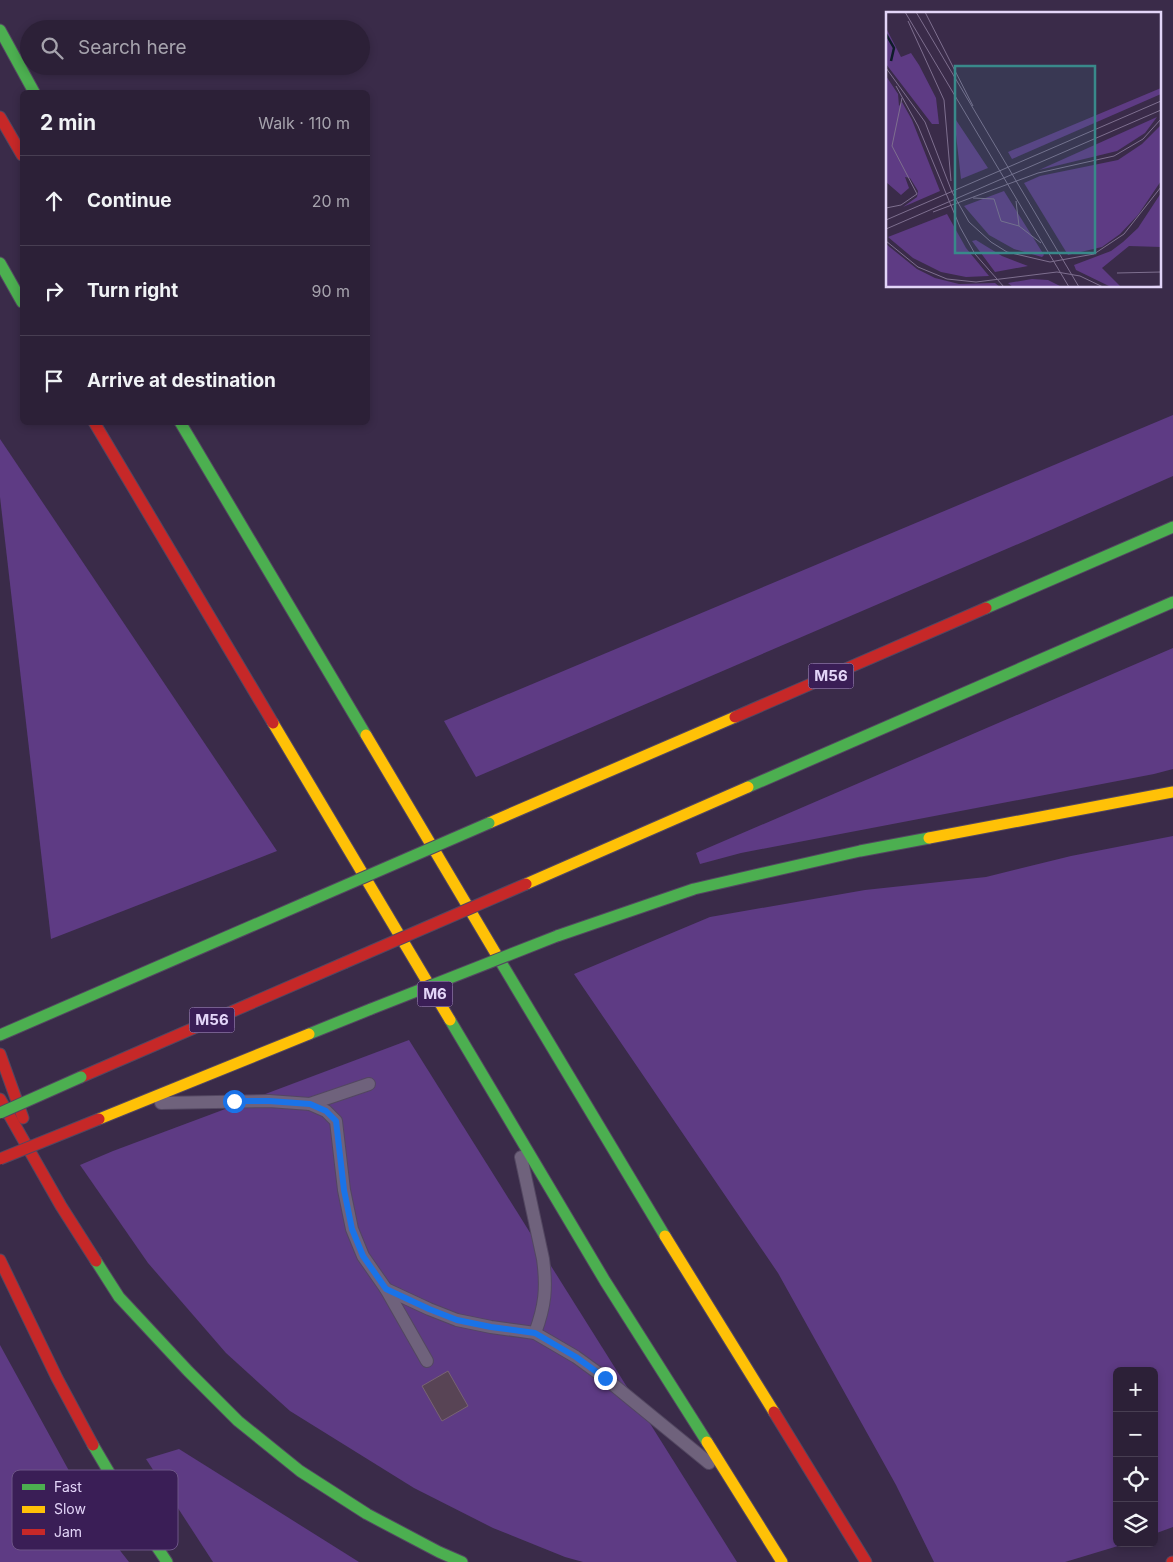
<!DOCTYPE html>
<meta charset="utf-8">
<style>
body{margin:0;font-family:Inter,sans-serif;background:#382d42;color:#f1f3f6}
.controls{position:absolute;right:15px;bottom:15px;display:grid;overflow:hidden;border-radius:8px;box-shadow:0 2px 8px #0003}
.controls button{width:45px;height:45px;display:grid;place-items:center;padding:0;border:0;border-bottom:1px solid #483e52;background:#2c2037;color:#f1f3f6;font:25px sans-serif}
.stop{position:absolute;width:15px;height:15px;margin:-11px;border:4px solid #1a73e8;border-radius:50%;background:#fff}
.stop.end{background:#1a73e8;border-color:#fff;box-shadow:0 1px 5px #0008}
.list{margin:0;padding:0;list-style:none}
h2{display:flex;justify-content:space-between;align-items:center;height:65px;margin:0;padding:0 20px;font-size:21px}
h2 small{font-size:16px;font-weight:400;color:#a6a3ad}
.list li{display:grid;grid-template-columns:32px 1fr auto;gap:15px;align-items:center;box-sizing:border-box;height:90px;padding:0 20px;border-top:1px solid #483e52}
.list b{display:block;font-size:19px;white-space:nowrap}
.list em{font-size:16px;font-style:normal;color:#a6a3ad}
.icon{flex:none;width:28px;height:28px;fill:none;stroke:currentColor;stroke-width:2;stroke-linecap:round;stroke-linejoin:round}
.map{position:relative;flex:none;width:1173px;height:1562px;overflow:hidden}
.search{position:absolute;background:#2c2037;box-shadow:0 2px 8px #0003;left:20px;top:20px;width:350px;height:55px;display:flex;align-items:center;gap:12px;box-sizing:border-box;padding:0 18px;border-radius:28px;color:#a6a3ad;font-size:19px}
.panel{position:absolute;background:#2c2037;box-shadow:0 2px 8px #0003;left:20px;top:90px;width:350px;height:335px;border-radius:8px}
.map>svg:first-child{display:block}
.green{fill:#5e3b84}
.building{fill:#584455;stroke:#786374}
.lines{fill:none;stroke-linecap:round;stroke-linejoin:round}
.lane-casing{stroke:#534761;stroke-width:14}
.fast-casing{stroke:#534761;stroke-width:13}
.slow-casing{stroke:#534761;stroke-width:13}
.jam-casing{stroke:#534761;stroke-width:13}
.lane{stroke:#6f627c;stroke-width:12}
.fast{stroke:#4caf50;stroke-width:11}
.slow{stroke:#ffc107;stroke-width:11}
.jam{stroke:#c62828;stroke-width:11}
.fast-bridge-casing{stroke:#534761;stroke-width:13;stroke-linecap:butt}
.jam-bridge-casing{stroke:#534761;stroke-width:13;stroke-linecap:butt}
.fast-bridge{stroke:#4caf50;stroke-width:11}
.jam-bridge{stroke:#c62828;stroke-width:11}
.route{stroke:#1a73e8;stroke-width:6}
.labels{text-anchor:middle;stroke-width:5;stroke-linejoin:round;paint-order:stroke}
.shield{fill:#3a1e56;stroke:#b09ec7;stroke-width:1}
.shield-label{font-size:15px;font-weight:bold;fill:#e3d5f8}
.inset-river{fill:none;stroke:#0e1c29;stroke-width:2.5}
.inset-road{fill:none;stroke:#7e6f8f;stroke-width:1}
.view{fill:#39898a;fill-opacity:0.15;stroke:#39898a;stroke-width:2.5}
.inset-edge{fill:none;stroke:#e3d5f8;stroke-width:2.5}
.key{fill:#3a1e56;stroke:#6d5587;stroke-width:1}
.key-label{font-size:14px;fill:#e3d5f8}
</style>
<div class="map">
<svg width="1173" height="1562" viewBox="0 0 1173 1562">
<rect width="100%" height="100%" fill="#3a2b49"/>
<!-- green -->
<g class="green">
<polygon points="1173,415 1173,476 1053,529 476,777 444,721"/>
<polygon points="0,439 277,851 51,939 0,497"/>
<polygon points="1173,648 1173,769 1154,774 741,853 700,864 696,853"/>
<polygon points="1173,836 1173,1527 1154,1534 1154,1371 1117,1371 1117,1543 1128,1543 1065,1562 934,1562 896,1485 778,1273 574,974 710,917 865,890 986,877 1071,856"/>
<polygon points="409,1040 737,1562 583,1562 565,1557 493,1528 414,1488 290,1411 226,1353 148,1263 80,1165 113,1151"/>
<polygon points="0,1345 96,1520 129,1562 0,1562"/>
<polygon points="179,1449 359,1562 213,1562 146,1459"/>
</g>
<!-- building -->
<polygon class="building" points="448,1371 468,1406 442,1421 422,1386"/>
<g class="lines">
<!-- lane casing -->
<g class="lane-casing">
<g id="lane">
<polyline points="161,1103 269,1101 310,1104 326,1111 336,1121 344,1190 352,1229 363,1256 386,1289 429,1309 457,1320 491,1327 535,1333 576,1357 605,1378 709,1463"/>
<polyline points="310,1104 369,1084"/>
<path d="M521,1157L543,1259C547,1288 545,1306 535,1333"/>
<polyline points="386,1289 427,1361"/>
</g>
</g>
<!-- fast casing -->
<g class="fast-casing">
<g id="fast">
<polyline points="0,30 34,92"/>
<polyline points="0,263 22,302"/>
<polyline points="180,422 366,735"/>
<polyline points="986,608 1173,527"/>
<polyline points="748,787 1173,602"/>
<polyline points="557,936 694,889 860,851 929,838"/>
<polyline points="499,959 665,1236"/>
<polyline points="450,1020 605,1281 707,1442"/>
<polyline points="309,1034 371,1009"/>
<polyline points="0,1035 307,902"/>
<polyline points="96,1261 119,1297 188,1371 238,1421 300,1471 367,1514 439,1552 462,1562"/>
<polyline points="93,1445 126,1501 167,1562"/>
</g>
</g>
<!-- slow casing -->
<g class="slow-casing">
<g id="slow">
<polyline points="273,723 450,1020"/>
<polyline points="366,735 499,959"/>
<polyline points="489,823 735,717"/>
<polyline points="929,838 1173,792"/>
<polyline points="526,884 748,787"/>
<polyline points="99,1119 309,1034"/>
<polyline points="665,1236 774,1412"/>
<polyline points="707,1442 782,1562"/>
</g>
</g>
<!-- jam casing -->
<g class="jam-casing">
<g id="jam">
<polyline points="0,117 22,155"/>
<polyline points="94,422 273,723"/>
<polyline points="735,717 986,608"/>
<polyline points="0,1054 23,1118"/>
<polyline points="81,1077 344,963"/>
<polyline points="0,1099 61,1206 96,1261"/>
<polyline points="0,1260 57,1378 93,1445"/>
<polyline points="774,1412 866,1562"/>
<polyline points="1172,1562 1173,1562"/>
</g>
</g>
<!-- lane -->
<use href="#lane" class="lane"/>
<!-- fast -->
<use href="#fast" class="fast"/>
<!-- slow -->
<use href="#slow" class="slow"/>
<!-- jam -->
<use href="#jam" class="jam"/>
<!-- fast-bridge casing -->
<g class="fast-bridge-casing">
<g id="fast-bridge">
<polyline points="307,902 489,823"/>
<polyline points="371,1009 557,936"/>
<polyline points="0,1113 81,1077"/>
</g>
</g>
<!-- jam-bridge casing -->
<g class="jam-bridge-casing">
<g id="jam-bridge">
<polyline points="344,963 526,884"/>
<polyline points="0,1159 99,1119"/>
</g>
</g>
<!-- fast-bridge -->
<use href="#fast-bridge" class="fast-bridge"/>
<!-- jam-bridge -->
<use href="#jam-bridge" class="jam-bridge"/>
</g>
<g class="lines">
<!-- route -->
<polyline class="route" points="234,1101 269,1101 310,1104 326,1111 336,1121 344,1190 352,1229 363,1256 386,1289 429,1309 457,1320 491,1327 535,1333 576,1357 605,1378"/>
</g>
<g class="labels">
<!-- shield labels -->
<g class="shield">
<rect x="808.5" y="663.5" width="45" height="25" rx="4"/>
<rect x="417.5" y="981.5" width="35" height="25" rx="4"/>
<rect x="189.5" y="1007.5" width="45" height="25" rx="4"/>
</g>
<g class="shield-label">
<text x="831" y="681">M56</text>
<text x="435" y="999">M6</text>
<text x="212" y="1025">M56</text>
</g>
</g>
<!-- overview -->
<g transform="translate(886 12)">
<rect width="275" height="275" fill="#3a2b49"/>
<path d="M0,16L15,45L25,41L33,53L50,86L53,112H46L0,52ZM0,64L12,82L13,94L16,90L26,108L54,179L17,195L31,185L32,179L24,166L19,165L23,176L15,183L0,170ZM275,76V82L126,147L122,140ZM68,105L102,156L75,167ZM271,105L259,121L231,139L153,158ZM275,113V169L252,203L234,222L216,235L182,243L138,171L154,164L232,148L256,132ZM118,179L158,243L156,245L128,237L103,223L78,194ZM275,181V235L243,234L216,256L235,275H225L190,258L188,253L225,239L237,230L252,216ZM61,202L80,236L103,264L80,265L55,260L27,246L2,225ZM90,228L116,244L142,254L109,260L86,229ZM0,232L31,257L49,266L73,272L109,271L114,275H0ZM146,267L162,268L176,275H127L122,271Z" fill="#5e3b84"/>
<path class="inset-river" d="M0,22L8,36L5,49"/>
<path class="inset-road" d="M19,0L183,275M30,0L193,275M39,0L87,94M22,9L58,88L65,169M0,56L39,110L66,180L83,210L105,230L121,240L164,250L208,242L238,222L275,175M10,74L32,114L74,215L89,242L118,275M87,186L108,187L115,209L133,214L155,231M130,189L133,214M0,196L15,193L31,182L6,134L16,86M47,200L152,161L228,144L257,127L275,107M0,208L275,89M0,217L275,98M0,229L32,255L61,267L90,270L171,260L194,264L217,275M231,261L275,260M255,275L275,274"/>
<path class="view" d="M69,54H209V241H69Z"/>
<rect width="275" height="275" class="inset-edge"/>
</g>
<!-- legend -->
<rect x="12" y="1470" width="166" height="80" rx="8" class="key"/>
<rect x="22" y="1484" width="23" height="6" fill="#4caf50"/>
<rect x="22" y="1506" width="23" height="7" fill="#ffc107"/>
<rect x="22" y="1529" width="23" height="6" fill="#c62828"/>
<g class="key-label">
<text x="54" y="1492">Fast</text>
<text x="54" y="1514">Slow</text>
<text x="54" y="1537">Jam</text>
</g>
</svg>
<div class="controls">
<button>+</button>
<button>−</button>
<button><svg class="icon" aria-label="locate" viewBox="0 0 24 24"><circle cx="12" cy="12" r="6"/><path d="M12 2v4M12 18v4M2 12h4M18 12h4"/></svg></button>
<button><svg class="icon" aria-label="layers" viewBox="0 0 24 24"><path d="M12 4l9 5-9 5-9-5zM3 14l9 5 9-5"/></svg></button>
</div>
<div class="stop" style="left:234px;top:1101px"></div>
<div class="stop end" style="left:605px;top:1378px"></div>
<div class="search"><svg class="icon" aria-label="search" viewBox="0 0 24 24"><circle cx="10" cy="10" r="6"/><path d="M15 15l6 6"/></svg>Search here</div>
<section class="panel">
<h2>2 min<small>Walk · 110 m</small></h2>
<ul class="list">
<li><svg class="icon" aria-label="ahead" viewBox="0 0 24 24"><path d="M12 20V5M6 11l6-6 6 6"/></svg><div><b>Continue</b></div><em>20 m</em></li>
<li><svg class="icon" aria-label="right" viewBox="0 0 24 24"><path d="M7 20v-9h11M14 6l5 5-5 5"/></svg><div><b>Turn right</b></div><em>90 m</em></li>
<li><svg class="icon" aria-label="arrive" viewBox="0 0 24 24"><path d="M6 21V4h12l-3 4 3 4H6"/></svg><div><b>Arrive at destination</b></div></li>
</ul>
</section>
</div>
